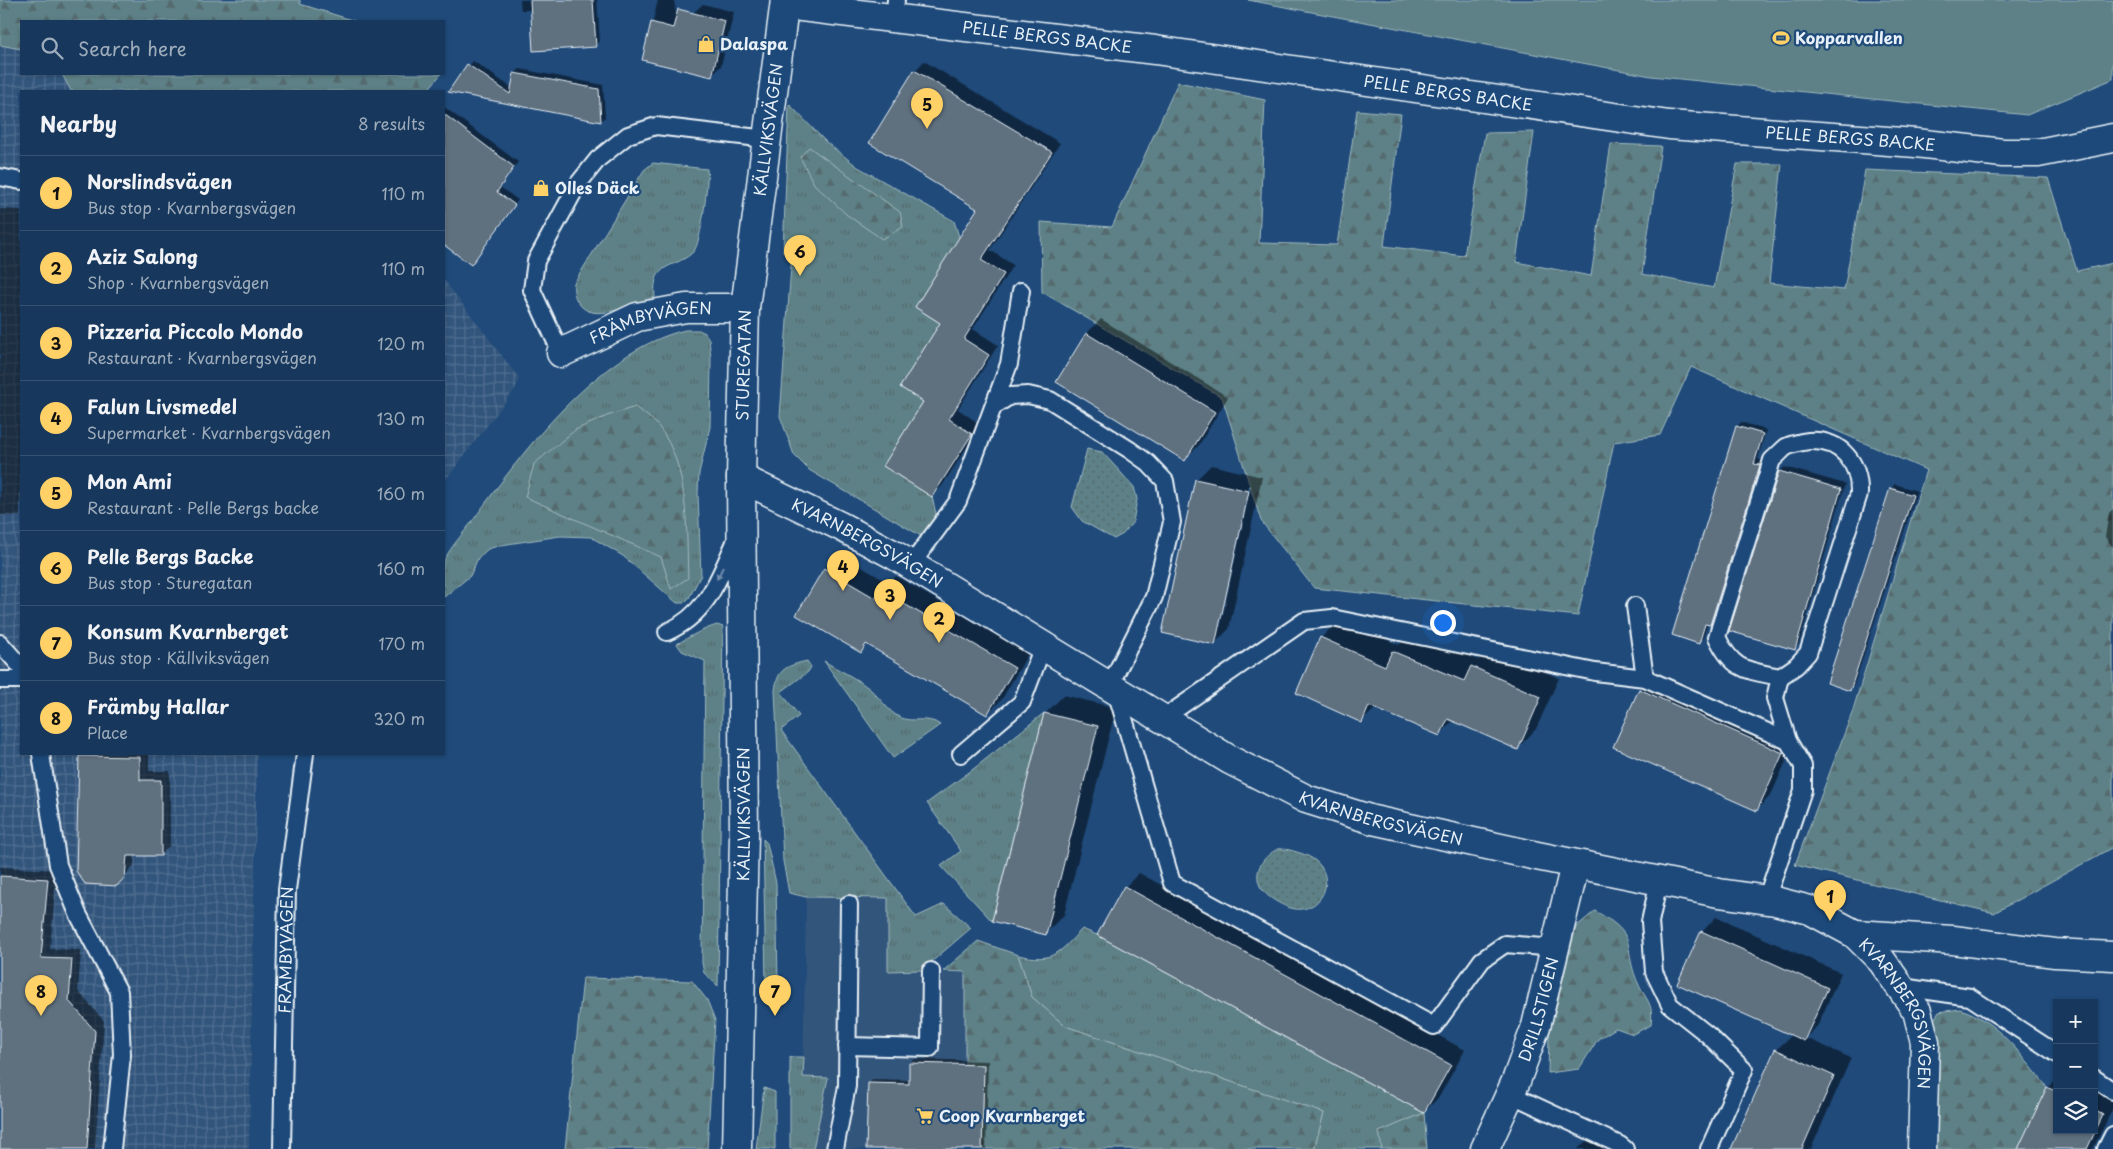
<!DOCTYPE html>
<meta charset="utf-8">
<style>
body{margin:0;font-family:"Playpen Sans",sans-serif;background:#203f62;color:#f1f3f6}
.controls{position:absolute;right:15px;bottom:15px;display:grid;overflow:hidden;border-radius:0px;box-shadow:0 1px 4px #0004}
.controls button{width:45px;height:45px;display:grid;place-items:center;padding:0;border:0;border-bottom:1px solid #365272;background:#17385c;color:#f1f3f6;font:25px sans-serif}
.you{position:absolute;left:1442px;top:622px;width:18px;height:18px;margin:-12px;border:4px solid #fff;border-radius:50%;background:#1a73e8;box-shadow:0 0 0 8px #1a73e833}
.badge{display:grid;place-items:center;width:32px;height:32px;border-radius:50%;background:#ffd166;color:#111;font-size:16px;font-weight:700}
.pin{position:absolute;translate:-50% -41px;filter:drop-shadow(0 1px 2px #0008)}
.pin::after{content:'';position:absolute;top:26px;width:18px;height:15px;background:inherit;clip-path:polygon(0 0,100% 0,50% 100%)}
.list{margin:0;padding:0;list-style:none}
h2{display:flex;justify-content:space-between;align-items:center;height:65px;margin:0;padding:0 20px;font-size:21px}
h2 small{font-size:16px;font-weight:400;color:#9eacbb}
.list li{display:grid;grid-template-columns:32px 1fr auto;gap:15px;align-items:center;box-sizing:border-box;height:75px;padding:0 20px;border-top:1px solid #365272}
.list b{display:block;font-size:19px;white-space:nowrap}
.list p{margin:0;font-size:16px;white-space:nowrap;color:#9eacbb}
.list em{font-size:16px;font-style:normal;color:#9eacbb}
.icon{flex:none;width:28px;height:28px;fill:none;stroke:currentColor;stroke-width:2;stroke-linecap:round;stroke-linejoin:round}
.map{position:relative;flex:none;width:2113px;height:1149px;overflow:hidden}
.search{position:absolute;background:#17385c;box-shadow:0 1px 4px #0004;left:20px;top:20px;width:425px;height:55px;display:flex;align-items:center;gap:12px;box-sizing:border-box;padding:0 18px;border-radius:0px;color:#9eacbb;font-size:19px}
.panel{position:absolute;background:#17385c;box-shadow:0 1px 4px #0004;left:20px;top:90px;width:425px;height:665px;border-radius:0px}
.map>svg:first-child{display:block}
.built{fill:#32557c}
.industrial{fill:url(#industrial-grid)}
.grass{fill:url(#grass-tufts);stroke:#a2b9bf}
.forest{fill:url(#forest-firs);stroke:#a2b9bf}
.park{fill:url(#park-dots);stroke:#a2b9bf}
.pitch{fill:#5d8186;stroke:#a2b9bf}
.shadow{fill:#0007;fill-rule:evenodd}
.building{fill:#5e707f;stroke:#e8f1f8}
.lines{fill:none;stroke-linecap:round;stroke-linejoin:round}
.lane-casing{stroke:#e8f1f8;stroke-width:20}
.street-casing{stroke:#e8f1f8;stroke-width:31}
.secondary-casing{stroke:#e8f1f8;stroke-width:31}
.lane{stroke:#1f4a7a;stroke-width:16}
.street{stroke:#1f4a7a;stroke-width:28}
.secondary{stroke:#1f4a7a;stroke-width:28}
.oneway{fill:#6f8dac}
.labels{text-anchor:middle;stroke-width:4.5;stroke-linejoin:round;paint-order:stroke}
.street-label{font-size:16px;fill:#e8f1f8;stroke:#1f4a7a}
.poi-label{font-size:16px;font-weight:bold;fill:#e8f1f8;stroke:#1f4a7a;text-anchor:start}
</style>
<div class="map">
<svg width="2113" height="1149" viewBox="0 0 2113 1149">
<defs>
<pattern id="industrial-grid" width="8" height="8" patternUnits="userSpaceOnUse" patternTransform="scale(1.25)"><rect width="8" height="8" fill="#32557c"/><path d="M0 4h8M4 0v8" fill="none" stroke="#506e8f"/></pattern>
<pattern id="grass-tufts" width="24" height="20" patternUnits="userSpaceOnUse" patternTransform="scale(1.25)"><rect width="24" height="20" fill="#5d8186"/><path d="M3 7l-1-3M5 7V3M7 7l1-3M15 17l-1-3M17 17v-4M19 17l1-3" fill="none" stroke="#546a6e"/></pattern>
<pattern id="forest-firs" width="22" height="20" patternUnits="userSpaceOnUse" patternTransform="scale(1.25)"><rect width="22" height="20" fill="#5d8186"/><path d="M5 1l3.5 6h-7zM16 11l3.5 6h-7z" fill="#546a6e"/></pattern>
<pattern id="park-dots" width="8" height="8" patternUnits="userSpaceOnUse" patternTransform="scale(1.25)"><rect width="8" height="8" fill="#5d8186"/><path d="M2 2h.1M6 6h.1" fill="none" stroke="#546a6e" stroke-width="1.8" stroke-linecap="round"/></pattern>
</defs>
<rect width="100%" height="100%" fill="#1f4a7a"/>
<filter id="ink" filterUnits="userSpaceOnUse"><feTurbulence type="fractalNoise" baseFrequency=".02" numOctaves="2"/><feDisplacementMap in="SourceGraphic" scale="10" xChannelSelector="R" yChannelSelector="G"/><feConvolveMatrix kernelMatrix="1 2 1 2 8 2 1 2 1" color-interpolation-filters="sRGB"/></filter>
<g filter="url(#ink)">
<!-- built -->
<polygon class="built" points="806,897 888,898 888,970 965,972 966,1065 984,1065 982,1149 813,1149 828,1078 803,1077"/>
<!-- industrial -->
<g class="industrial">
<polygon points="0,45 21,49 21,74 62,74 71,91 21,91 21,754 257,754 249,1149 0,1149"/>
<polygon points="444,280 519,378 516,388 444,482"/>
</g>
<!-- grass -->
<g class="grass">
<polygon points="789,104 827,143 858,167 954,221 962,246 955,244 915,307 940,323 900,387 923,402 883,466 932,497 937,518 921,536 809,470 794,455 780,416 792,253 783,252"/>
<path d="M653,163L707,169C709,180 701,243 694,251C678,269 651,260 655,297C634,303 592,326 578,302C574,297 573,289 574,283L644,170Z"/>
<path d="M685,330H699L705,333L709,339L711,359L710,427L699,473L698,494L701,575L689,598L684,603H677L623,556L591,537L560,536L501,545L488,549L478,558L470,576L444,597C444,586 441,573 444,562C446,552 467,529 474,519C524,450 598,351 685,330Z"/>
<path d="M717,625L723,627L718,986L704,973L702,963L705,661L682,651L677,644C689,637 703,629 717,625Z"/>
<path d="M807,661L811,667L808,672L781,692L799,716L781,730L916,917L944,904L971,928L922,970L888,971V898L806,897L789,893L783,861L775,691C777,669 786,666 807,661Z"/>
<path d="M824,661C840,671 857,678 871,690C880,698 888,711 899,717C912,724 928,715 940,725L893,758Z"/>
<polygon points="1044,713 992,921 941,866 961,851 927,803 972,770"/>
<polygon points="763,839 767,843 776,883 778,981 766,981"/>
<path d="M1082,929L1097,935L1424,1113L1380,1132L1382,1149H1314L1324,1113L1065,1026L1032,997L1018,955C1054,963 1059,953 1082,929Z"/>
<polygon points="790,1057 804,1057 803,1077 828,1078 813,1149 790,1149"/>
<polygon points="764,1088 775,1092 775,1149 756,1149"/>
</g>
<!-- forest -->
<g class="forest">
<polygon points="0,0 300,0 300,4 355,21 21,21 21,49 0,45"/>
<polygon points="62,74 441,74 427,91 71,91"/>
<polygon points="1178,82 1265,100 1259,243 1337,245 1357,110 1401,114 1384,246 1464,256 1485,133 1534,132 1516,262 1591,276 1611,144 1661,146 1642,274 1714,288 1737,164 1782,164 1769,283 1844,290 1865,170 2048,178 2077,271 2113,263 2113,847 1994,913 1795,865 1852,713 1926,470 1691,367 1660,435 1614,442 1578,616 1314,588 1261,521 1222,397 1042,292 1041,222 1112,227"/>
<polygon points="809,147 900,212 903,227 882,239 847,215 814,184 800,157"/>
<path d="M635,407C643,413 653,419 659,427C690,468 686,529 688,578L671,589L661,557L525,497L534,464L575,430L607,416Z"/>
<path d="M1595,911C1642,937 1621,944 1638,983C1646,1001 1654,1002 1651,1025L1633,1034L1616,1028L1598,1039L1579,1069L1548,1073L1549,1036L1576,927Z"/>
<polygon points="978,941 1018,955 1032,997 1065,1026 1324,1113 1314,1149 982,1149 984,1065 965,1065 965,972 943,971"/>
<polygon points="583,978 692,981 707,1000 715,1020 707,1149 565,1149"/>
<path d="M1960,1009C1997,1020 2024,1058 2047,1087L2018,1149H1931V1024L1939,1012Z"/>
<polygon points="1424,1113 1427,1149 1382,1149 1379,1132"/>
</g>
<!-- park -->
<g class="park">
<polygon points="1087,449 1102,452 1134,487 1137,499 1133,522 1123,534 1114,539 1082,521 1072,507"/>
<path d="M1278,849C1286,848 1293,851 1300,853C1348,867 1321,927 1281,904C1273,900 1264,894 1260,886C1253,871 1263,856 1278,849Z"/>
</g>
<!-- pitch -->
<polygon class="pitch" points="1248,0 2113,0 2113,79 2027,115 1651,76"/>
<!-- shadow -->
<g class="shadow">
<polygon points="520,0 597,0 600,41 596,45 532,10 521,10"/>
<polygon points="658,0 674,0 683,57 644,59"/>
<polygon points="703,4 734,12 721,66 711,75 693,13"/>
<polygon points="473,61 512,88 515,73 520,69 603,85 605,117 601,121 450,91"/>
<polygon points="924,61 1060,143 990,250 1013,265 973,329 998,345 958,409 981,425 942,486 932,496 925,402 942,323 979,209 915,71"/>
<polygon points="444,107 518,162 500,187 518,200 471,264 444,244"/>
<polygon points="0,209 21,210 20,516 0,515"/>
<polygon points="1101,319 1228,397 1199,445 1185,459 1058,382 1087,333"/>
<polygon points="1741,422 1766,430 1758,459 1764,461 1714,619 1708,623 1703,638 1699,642 1737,427"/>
<path d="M1211,465L1262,477L1229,629L1215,643L1196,480ZM1249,485H1251L1220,628H1217Z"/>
<polygon points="1785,467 1845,484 1799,644 1795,648 1780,471"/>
<polygon points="1895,484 1917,491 1854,685 1850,689 1891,489"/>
<polygon points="2113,509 2113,547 2105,537 2109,513"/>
<polygon points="839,554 889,583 896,576 1028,654 1002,699 987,714 868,644 860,651 825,569"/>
<polygon points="1340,619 1399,645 1411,632 1478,660 1491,648 1559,678 1536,729 1518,748 1454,720 1439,735 1376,708 1362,721 1321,638"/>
<polygon points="1655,675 1796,739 1771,795 1757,810 1640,690"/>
<polygon points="1064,695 1116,708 1064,915 1045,933 1045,714"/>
<polygon points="83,754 149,754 149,771 170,771 170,845 161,855 135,855 134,866 116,885 80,756"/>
<polygon points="0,867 57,870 50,949 81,950 78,991 104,1021 95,1149 0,1149"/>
<polygon points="1139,873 1465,1050 1439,1097 1424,1112 1125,887"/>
<polygon points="1716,917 1841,973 1818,1025 1806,1038 1851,1058 1811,1149 1732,1149 1776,1050 1792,1035 1702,932"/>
<polygon points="915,1059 988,1061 986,1149 867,1149 869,1083 873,1079 910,1080 910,1063"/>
<polygon points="2057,1080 2057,1130 2094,1130 2094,1089 2113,1098 2113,1108 2093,1149 2019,1149 2048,1088"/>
<polygon points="1591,1136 1621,1149 1578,1149"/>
</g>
<!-- building -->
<g class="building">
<polygon points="530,0 593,0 596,47 533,51"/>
<polygon points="678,9 725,21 712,77 642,60 651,22 673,28"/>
<polygon points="467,64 510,94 514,73 599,89 601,122 448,92"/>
<polygon points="914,70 1052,152 981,260 1004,274 964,339 989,355 949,419 972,434 932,497 883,466 923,402 900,387 940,323 915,307 977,209 869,143"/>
<polygon points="444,114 514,167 497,192 515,205 471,265 444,245"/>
<polygon points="1086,333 1215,412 1185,461 1056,382"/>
<polygon points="1736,426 1763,434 1754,464 1760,465 1710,625 1705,624 1699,644 1672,635"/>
<polygon points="1779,471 1841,489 1795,650 1729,631"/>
<polygon points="1195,479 1249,491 1215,645 1162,633"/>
<polygon points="1890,488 1913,495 1850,691 1827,683"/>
<polygon points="824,568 875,598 880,590 1015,668 987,715 866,644 861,653 796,615"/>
<polygon points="1320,637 1385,666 1392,651 1464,681 1471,666 1541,697 1518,750 1448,719 1440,736 1369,706 1362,723 1296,693"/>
<polygon points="1639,689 1783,753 1757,811 1613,747"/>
<polygon points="1044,713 1098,726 1046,935 992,921"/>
<polygon points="79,756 140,757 140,780 161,780 161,856 127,856 125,877 117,886 85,884 76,871"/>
<polygon points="0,876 48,879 41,958 72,959 69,1001 95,1031 87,1149 0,1149"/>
<polygon points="1124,886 1451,1065 1424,1113 1097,935"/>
<polygon points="1701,931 1828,988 1804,1041 1677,984"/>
<polygon points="1775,1049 1834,1076 1802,1149 1731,1149"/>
<polygon points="909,1063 984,1065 982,1149 866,1149 868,1083 909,1084"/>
<polygon points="2047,1087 2057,1092 2057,1130 2094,1130 2094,1110 2103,1115 2087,1149 2018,1149"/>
</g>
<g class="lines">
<!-- lane casing -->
<g class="lane-casing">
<g id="lane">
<polyline points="894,18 896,0"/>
<polyline points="0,177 21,181"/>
<polyline points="561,353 532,290 536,261 578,184 598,159 628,135 656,126 767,139"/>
<polyline points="994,406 1010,396 1028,395 1050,400 1130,450 1148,463 1165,481 1172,522 1154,597 1109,687"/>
<polyline points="911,565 958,501 1009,364 1021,291"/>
<polyline points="1635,606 1645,678"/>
<path d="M667,632C709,613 719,577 737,538"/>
<polyline points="0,643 21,667"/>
<path d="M1780,677C1746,670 1733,671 1717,637L1772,460C1777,456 1781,451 1786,447C1792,444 1802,442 1809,441C1841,439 1860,463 1859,494L1808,653L1796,666L1780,677L1775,698L1788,741"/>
<polyline points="0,680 21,680"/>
<polyline points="1116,691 1172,883 1434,1026 1482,960 1505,944 1555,948"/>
<polyline points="1162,719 1304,621 1332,618 1595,672 1645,678 1788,741 1803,766 1803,790 1766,900"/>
<polyline points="41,754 58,865 78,914 119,992 122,1055 112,1149"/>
<polyline points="961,754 1022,702 1043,646"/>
<polyline points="1659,881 1650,922 1654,972 1670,1005 1708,1035 1744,1070 1709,1149"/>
<polyline points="1902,987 1970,997 2057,1054"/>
<polyline points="847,1046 930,1048 931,971"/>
<polyline points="2094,1078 2113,1091"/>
<polyline points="1510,1094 1620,1145 1625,1149"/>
<path id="s1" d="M282,1149L287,890L305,754"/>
<polyline points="835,1149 847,1086 849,904"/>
<polyline points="2106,1149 2113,1135"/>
</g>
</g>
<!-- street casing -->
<g class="street-casing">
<g id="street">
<path id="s2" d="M785,5L1155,50L1669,125L1916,143L2003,153H2038L2113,138"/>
<path id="s3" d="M561,353L637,317L686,308H745"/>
<path id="s4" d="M741,478L840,526L896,556L1230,760L1306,799L1373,820L1537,856L1719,893L1775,901L1810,910L1855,934L1882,961L1917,1011L1925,1042L1922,1149"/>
<polyline points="1855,934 1953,940 2055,953 2113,956"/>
<path id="s5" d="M1485,1149L1516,1081L1536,1026L1575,865"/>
</g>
</g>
<!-- secondary casing -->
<g class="secondary-casing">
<g id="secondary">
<path id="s6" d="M737,1149L744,835L741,478L745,308L785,0"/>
</g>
</g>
<!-- lane -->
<use href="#lane" class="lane"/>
<!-- street -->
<use href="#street" class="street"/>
<!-- secondary -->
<use href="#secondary" class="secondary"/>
</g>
<!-- one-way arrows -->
<defs><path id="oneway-solid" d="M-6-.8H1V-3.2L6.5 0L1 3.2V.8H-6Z" transform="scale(1.25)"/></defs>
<use class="oneway" href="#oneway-solid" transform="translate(720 573) rotate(116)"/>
</g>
<!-- icons -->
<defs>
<g id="stadium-bare" transform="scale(1.35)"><path d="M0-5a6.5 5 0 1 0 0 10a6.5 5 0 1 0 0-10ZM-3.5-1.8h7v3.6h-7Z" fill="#ffd166" stroke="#1f4a7a" stroke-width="2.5" paint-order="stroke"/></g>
<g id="shop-bare" transform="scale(1.35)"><path d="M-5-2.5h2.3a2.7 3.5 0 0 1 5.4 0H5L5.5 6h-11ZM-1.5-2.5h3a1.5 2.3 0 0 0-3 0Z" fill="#ffd166" stroke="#1f4a7a" stroke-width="2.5" paint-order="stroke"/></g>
<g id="supermarket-bare" transform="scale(1.35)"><path d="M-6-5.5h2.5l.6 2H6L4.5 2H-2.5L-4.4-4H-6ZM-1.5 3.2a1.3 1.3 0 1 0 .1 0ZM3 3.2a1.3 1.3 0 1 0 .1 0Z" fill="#ffd166" stroke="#1f4a7a" stroke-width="2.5" paint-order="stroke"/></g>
</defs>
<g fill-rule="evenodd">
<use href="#stadium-bare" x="1781" y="38"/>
<use href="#shop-bare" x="706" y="44"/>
<use href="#shop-bare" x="541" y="188"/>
<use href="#supermarket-bare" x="925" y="1116"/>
</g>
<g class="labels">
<!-- street labels -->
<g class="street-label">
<text dy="6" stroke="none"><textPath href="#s2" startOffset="264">PELLE BERGS BACKE</textPath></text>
<text dy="6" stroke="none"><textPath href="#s2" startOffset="669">PELLE BERGS BACKE</textPath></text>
<text dy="6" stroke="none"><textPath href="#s6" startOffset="1021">KÄLLVIKSVÄGEN</textPath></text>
<text dy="6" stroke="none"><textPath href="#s2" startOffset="1074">PELLE BERGS BACKE</textPath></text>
<text dy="6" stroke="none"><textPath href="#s3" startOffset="96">FRÄMBYVÄGEN</textPath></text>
<text dy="6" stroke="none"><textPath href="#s6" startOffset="784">STUREGATAN</textPath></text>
<text dy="6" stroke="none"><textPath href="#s4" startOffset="142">KVARNBERGSVÄGEN</textPath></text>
<text dy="6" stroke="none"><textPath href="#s6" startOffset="335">KÄLLVIKSVÄGEN</textPath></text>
<text dy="6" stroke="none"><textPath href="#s4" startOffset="728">KVARNBERGSVÄGEN</textPath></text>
<text dy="6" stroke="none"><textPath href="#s1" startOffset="199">FRÄMBYVÄGEN</textPath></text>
<text dy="6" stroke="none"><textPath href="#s5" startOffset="150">DRILLSTIGEN</textPath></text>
<text dy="6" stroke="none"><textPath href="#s4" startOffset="1312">KVARNBERGSVÄGEN</textPath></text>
</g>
<!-- poi labels -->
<g class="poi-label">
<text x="1795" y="44">Kopparvallen</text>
<text x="720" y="50">Dalaspa</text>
<text x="555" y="194">Olles Däck</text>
<text x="939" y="1122">Coop Kvarnberget</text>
</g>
</g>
</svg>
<div class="controls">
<button>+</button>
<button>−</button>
<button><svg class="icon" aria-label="layers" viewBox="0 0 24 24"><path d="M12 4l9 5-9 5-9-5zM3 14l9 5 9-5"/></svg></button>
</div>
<div class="you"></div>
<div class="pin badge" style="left:1830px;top:921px">1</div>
<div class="pin badge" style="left:939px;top:643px">2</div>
<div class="pin badge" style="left:890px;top:620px">3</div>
<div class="pin badge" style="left:843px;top:591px">4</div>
<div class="pin badge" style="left:927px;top:129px">5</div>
<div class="pin badge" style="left:800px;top:276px">6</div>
<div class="pin badge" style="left:775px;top:1016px">7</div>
<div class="pin badge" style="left:41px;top:1016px">8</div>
<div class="search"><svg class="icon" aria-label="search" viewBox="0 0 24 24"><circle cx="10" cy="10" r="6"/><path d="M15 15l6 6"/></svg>Search here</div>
<section class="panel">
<h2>Nearby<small>8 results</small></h2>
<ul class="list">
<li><span class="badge">1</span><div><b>Norslindsvägen</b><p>Bus stop · Kvarnbergsvägen</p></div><em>110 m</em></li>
<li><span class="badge">2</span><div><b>Aziz Salong</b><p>Shop · Kvarnbergsvägen</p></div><em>110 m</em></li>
<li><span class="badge">3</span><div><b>Pizzeria Piccolo Mondo</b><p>Restaurant · Kvarnbergsvägen</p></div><em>120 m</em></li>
<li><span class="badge">4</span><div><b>Falun Livsmedel</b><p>Supermarket · Kvarnbergsvägen</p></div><em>130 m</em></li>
<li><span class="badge">5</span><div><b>Mon Ami</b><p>Restaurant · Pelle Bergs backe</p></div><em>160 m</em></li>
<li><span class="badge">6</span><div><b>Pelle Bergs Backe</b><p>Bus stop · Sturegatan</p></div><em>160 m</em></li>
<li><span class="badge">7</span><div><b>Konsum Kvarnberget</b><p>Bus stop · Källviksvägen</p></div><em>170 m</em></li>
<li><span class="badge">8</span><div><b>Främby Hallar</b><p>Place</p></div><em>320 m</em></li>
</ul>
</section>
</div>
